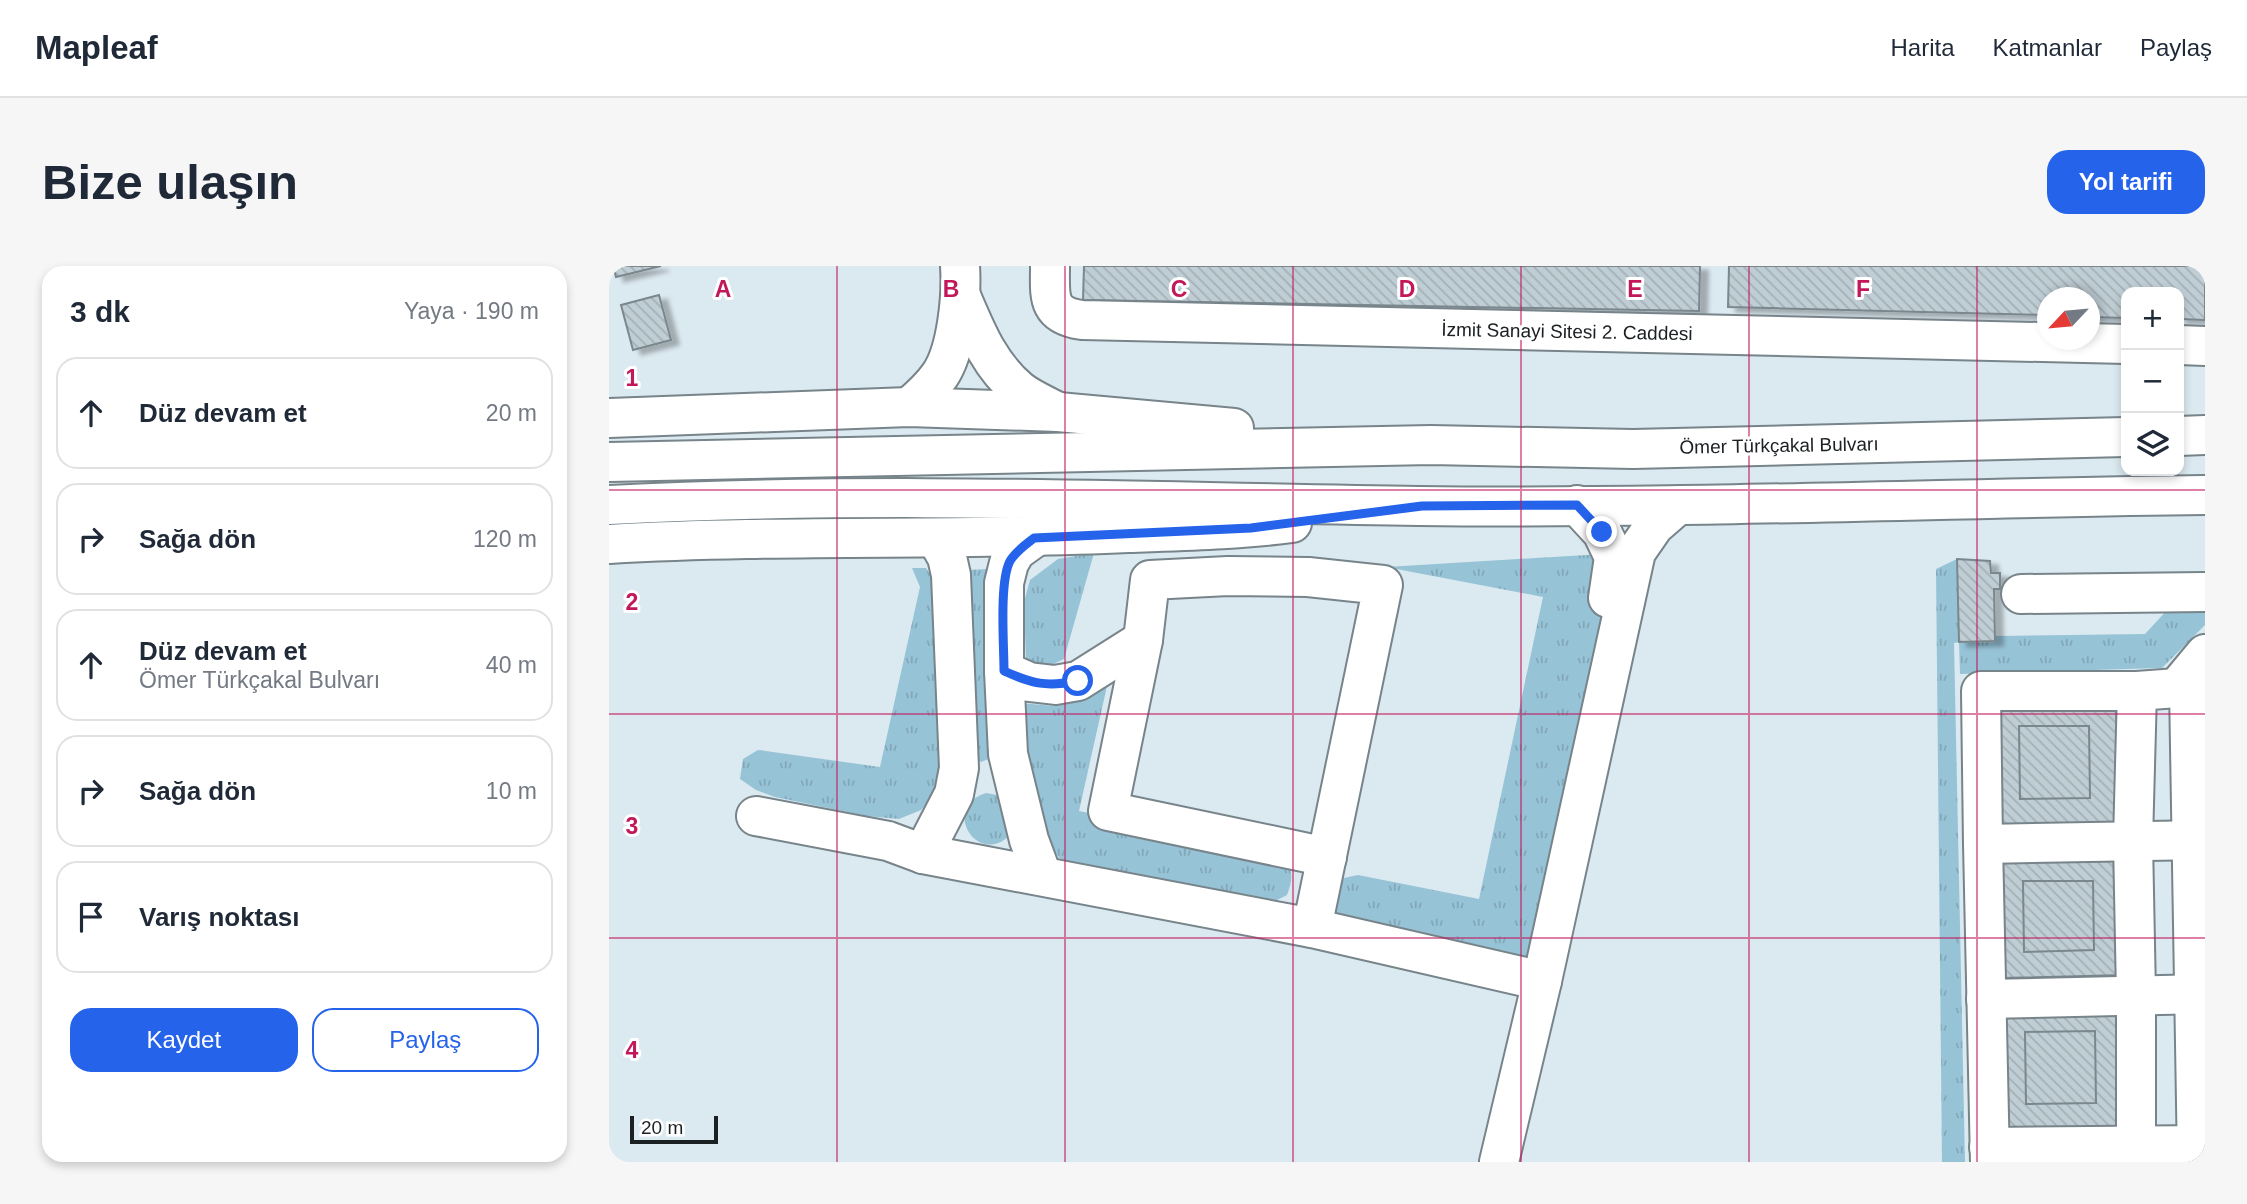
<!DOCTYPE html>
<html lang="tr">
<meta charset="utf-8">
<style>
body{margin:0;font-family:Arial,sans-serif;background:#f6f6f7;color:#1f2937}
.controls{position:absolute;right:21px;top:21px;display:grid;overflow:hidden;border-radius:14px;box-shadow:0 4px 10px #0003}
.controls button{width:63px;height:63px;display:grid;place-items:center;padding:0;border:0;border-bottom:2px solid #e0e1e3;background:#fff;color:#1f2937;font:35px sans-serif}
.compass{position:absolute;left:1428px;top:21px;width:63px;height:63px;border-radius:50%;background:#fff;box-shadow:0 4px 10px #0003;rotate:244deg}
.scale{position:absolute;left:21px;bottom:18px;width:88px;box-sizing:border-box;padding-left:7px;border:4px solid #1b2023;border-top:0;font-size:19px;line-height:24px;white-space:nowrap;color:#1b2023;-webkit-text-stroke:5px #fff;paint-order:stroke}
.stop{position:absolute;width:21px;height:21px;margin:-16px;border:5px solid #2563eb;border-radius:50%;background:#fff}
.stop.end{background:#2563eb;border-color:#fff;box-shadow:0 2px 7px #0008}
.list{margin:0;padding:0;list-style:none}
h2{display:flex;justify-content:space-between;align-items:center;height:91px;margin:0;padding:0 28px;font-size:30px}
h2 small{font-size:23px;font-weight:400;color:#747a83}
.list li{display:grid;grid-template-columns:46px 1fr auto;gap:21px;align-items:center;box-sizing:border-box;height:112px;margin:0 14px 14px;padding:0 14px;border:2px solid #e0e1e3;border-radius:21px}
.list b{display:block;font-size:26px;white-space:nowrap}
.list p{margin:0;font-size:23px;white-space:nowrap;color:#747a83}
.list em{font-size:23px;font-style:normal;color:#747a83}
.actions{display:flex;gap:14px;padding:21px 28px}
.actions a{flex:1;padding:16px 0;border:2px solid #2563eb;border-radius:21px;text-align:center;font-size:24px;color:#2563eb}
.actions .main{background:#2563eb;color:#fff}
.icon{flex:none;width:38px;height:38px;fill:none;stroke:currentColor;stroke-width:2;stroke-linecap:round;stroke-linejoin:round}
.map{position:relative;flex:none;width:1596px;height:896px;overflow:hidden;border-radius:21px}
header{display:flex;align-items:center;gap:42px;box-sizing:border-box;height:98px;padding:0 35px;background:#fff;border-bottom:2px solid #e0e1e3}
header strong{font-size:33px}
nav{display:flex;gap:38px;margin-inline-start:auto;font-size:24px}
.intro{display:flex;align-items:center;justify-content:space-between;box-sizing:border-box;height:168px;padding:0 42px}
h1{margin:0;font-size:49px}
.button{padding:18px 32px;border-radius:21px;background:#2563eb;color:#fff;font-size:24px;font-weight:700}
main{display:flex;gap:42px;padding:0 42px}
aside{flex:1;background:#fff;border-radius:21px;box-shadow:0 4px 10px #0003}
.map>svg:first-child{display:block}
.grass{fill:url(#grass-tufts)}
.building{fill:url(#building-back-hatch);stroke:#7a878d;stroke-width:2;filter:url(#shadow)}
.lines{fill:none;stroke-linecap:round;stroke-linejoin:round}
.minor-casing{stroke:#77848a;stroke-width:42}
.major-casing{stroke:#77848a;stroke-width:42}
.minor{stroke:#fff;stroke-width:38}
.major{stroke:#fff;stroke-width:38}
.route{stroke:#2563eb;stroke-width:9}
.grid{fill:none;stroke:#c2185b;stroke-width:2;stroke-opacity:0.55}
.labels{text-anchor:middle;stroke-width:6;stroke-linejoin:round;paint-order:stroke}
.street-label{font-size:19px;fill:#1b2023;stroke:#fff}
.grid-label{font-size:23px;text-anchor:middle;font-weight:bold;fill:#c2185b;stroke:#fff;stroke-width:6;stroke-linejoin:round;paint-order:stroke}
</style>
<header>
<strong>Mapleaf</strong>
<nav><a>Harita</a><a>Katmanlar</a><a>Paylaş</a></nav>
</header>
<div class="intro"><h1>Bize ulaşın</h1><a class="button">Yol tarifi</a></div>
<main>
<aside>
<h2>3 dk<small>Yaya · 190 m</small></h2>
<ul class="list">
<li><svg class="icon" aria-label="ahead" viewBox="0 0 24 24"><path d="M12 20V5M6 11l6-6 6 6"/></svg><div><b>Düz devam et</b></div><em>20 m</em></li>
<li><svg class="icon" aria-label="right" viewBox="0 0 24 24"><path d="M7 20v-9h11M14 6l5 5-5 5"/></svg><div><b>Sağa dön</b></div><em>120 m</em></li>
<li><svg class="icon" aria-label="ahead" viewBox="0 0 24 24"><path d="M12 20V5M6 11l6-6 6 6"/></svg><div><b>Düz devam et</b><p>Ömer Türkçakal Bulvarı</p></div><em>40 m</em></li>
<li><svg class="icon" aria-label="right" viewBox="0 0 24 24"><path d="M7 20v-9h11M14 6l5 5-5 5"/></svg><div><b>Sağa dön</b></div><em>10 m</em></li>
<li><svg class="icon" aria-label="arrive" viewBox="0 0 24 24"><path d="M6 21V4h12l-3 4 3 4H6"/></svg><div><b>Varış noktası</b></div></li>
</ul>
<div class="actions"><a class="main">Kaydet</a><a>Paylaş</a></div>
</aside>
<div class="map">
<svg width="1596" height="896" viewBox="0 0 1596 896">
<defs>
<pattern id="grass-tufts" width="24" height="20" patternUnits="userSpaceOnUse" patternTransform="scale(1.75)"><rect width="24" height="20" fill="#97c3d7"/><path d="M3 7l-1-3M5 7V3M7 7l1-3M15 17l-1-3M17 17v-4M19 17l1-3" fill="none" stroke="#82a7b8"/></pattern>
<pattern id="building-back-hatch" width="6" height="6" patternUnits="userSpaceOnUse" patternTransform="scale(1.75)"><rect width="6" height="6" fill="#bfcdd4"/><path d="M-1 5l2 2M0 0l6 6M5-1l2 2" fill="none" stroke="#a4b0b6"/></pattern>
<filter id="shadow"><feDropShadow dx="8" dy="4.5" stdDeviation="2" flood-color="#0004"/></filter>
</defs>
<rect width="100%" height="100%" fill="#dbe9f0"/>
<!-- grass -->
<g class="grass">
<polygon points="1027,286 936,697 735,656 725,644 723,626 735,612 749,609 870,633 934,331 777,301"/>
<polygon points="485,287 455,393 442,399 417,395 415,336 421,314 449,293"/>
<polygon points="1348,293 1350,375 1386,370 1536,368 1561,341 1596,342 1596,359 1553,402 1351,408 1350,376 1345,377 1356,896 1333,896 1327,303"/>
<polygon points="303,302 317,302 327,318 334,502 328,524 312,544 290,553 257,550 166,531 147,524 131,513 134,493 149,484 271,501 311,321"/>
<polygon points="378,303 382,492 372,496 363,490 359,304"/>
<path d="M500,411L470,545L671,587C684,603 685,610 678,629L664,636L468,599L450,592L427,552L411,437L445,440L469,436Z"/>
<path d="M377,527L394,530L403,567C370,604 330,542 377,527Z"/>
</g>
<!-- building -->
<g class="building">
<polygon points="4,0 52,0 7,11"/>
<polygon points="475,0 1091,0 1090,45 474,34"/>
<polygon points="1120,0 1596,0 1596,54 1570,53 1570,26 1517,26 1517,52 1480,51 1480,32 1438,32 1438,49 1119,41"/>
<polygon points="50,29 62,74 24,84 12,39"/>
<polygon points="1348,293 1381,295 1382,307 1391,307 1391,323 1385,323 1386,375 1350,376"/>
<polygon points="1507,438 1510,557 1388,559 1386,440"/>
<polygon points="1410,460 1480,460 1481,532 1411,533"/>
<polygon points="1513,588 1517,709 1393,712 1390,590"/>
<polygon points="1414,615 1484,615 1485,684 1415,686"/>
<polygon points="1514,742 1516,862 1394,864 1392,744"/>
<polygon points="1486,765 1487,837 1417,838 1416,766"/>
</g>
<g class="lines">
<!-- minor casing -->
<g class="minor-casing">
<g id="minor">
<path d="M441,0C441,30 437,49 473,54L1517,78"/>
<path d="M352,30C367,65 380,99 410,124C421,133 436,139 449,146"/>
<polyline points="1570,79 1596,80"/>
<path d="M300,141C312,131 322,122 331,109C348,84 353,30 351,0"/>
<polyline points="968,239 993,266 1005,291 999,332"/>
<polyline points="425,272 407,285 400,297 395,317 395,405 399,488 420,574 433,609"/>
<polyline points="1412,328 1596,326"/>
<polyline points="534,374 499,545 718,591"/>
<polyline points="395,405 420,416 446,419 469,415 534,374 541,314 619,310 699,311 774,319 703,662"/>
<polyline points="1580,421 1588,896"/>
<polyline points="1567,423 1596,388"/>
<polyline points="1528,425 1372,425 1374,578 1596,574"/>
<polyline points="147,550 279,575 314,588 703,662 933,715"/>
<polyline points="1374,578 1381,896"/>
<polyline points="314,588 345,528 350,502 342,309 338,291 327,272"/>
<polyline points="1377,733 1596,728"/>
<polyline points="1380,881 1596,879"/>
<polyline points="890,896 933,715 1027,286 1045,260 1068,240"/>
<polyline points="1527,896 1527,729 1524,575 1528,425 1596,420"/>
</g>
</g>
<!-- major casing -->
<g class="major-casing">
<g id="major">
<polyline points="0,152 300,141 449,146 625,162"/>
<polyline points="1570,170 1596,169"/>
<polyline points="0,196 822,179 1024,183 1517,171"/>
<path d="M0,239C270,225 540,236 810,240C1072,243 1334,232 1596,229"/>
<path d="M0,278C173,268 346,275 519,267C574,265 629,264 683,257"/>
</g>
</g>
<!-- minor -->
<use href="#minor" class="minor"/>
<!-- major -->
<use href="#major" class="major"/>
</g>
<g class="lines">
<!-- route -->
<path class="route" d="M469,415C437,421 424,418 395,405C395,379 390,316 401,295C407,285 416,279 425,272L642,262L813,240L968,239L993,266"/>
</g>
<!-- grid -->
<path class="grid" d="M228,0V896M456,0V896M684,0V896M912,0V896M1140,0V896M1368,0V896M0,224H1596M0,448H1596M0,672H1596"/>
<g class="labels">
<!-- street labels -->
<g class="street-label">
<text transform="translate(958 65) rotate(1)" y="7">İzmit Sanayi Sitesi 2. Caddesi</text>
<text transform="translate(1170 179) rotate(-1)" y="7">Ömer Türkçakal Bulvarı</text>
</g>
</g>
<g class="grid-label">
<text x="114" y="31">A</text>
<text x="342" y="31">B</text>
<text x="570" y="31">C</text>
<text x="798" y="31">D</text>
<text x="1026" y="31">E</text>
<text x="1254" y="31">F</text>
<text x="23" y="120">1</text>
<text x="23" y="344">2</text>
<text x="23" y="568">3</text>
<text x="23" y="792">4</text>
</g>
</svg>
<div class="controls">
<button>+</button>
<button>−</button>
<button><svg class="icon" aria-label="layers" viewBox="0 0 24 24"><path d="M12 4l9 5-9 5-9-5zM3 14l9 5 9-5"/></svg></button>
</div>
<svg class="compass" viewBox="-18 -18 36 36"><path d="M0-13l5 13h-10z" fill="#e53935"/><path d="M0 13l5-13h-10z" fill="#747a83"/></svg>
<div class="scale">20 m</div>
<div class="stop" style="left:469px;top:415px"></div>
<div class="stop end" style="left:993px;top:266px"></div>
</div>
</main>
